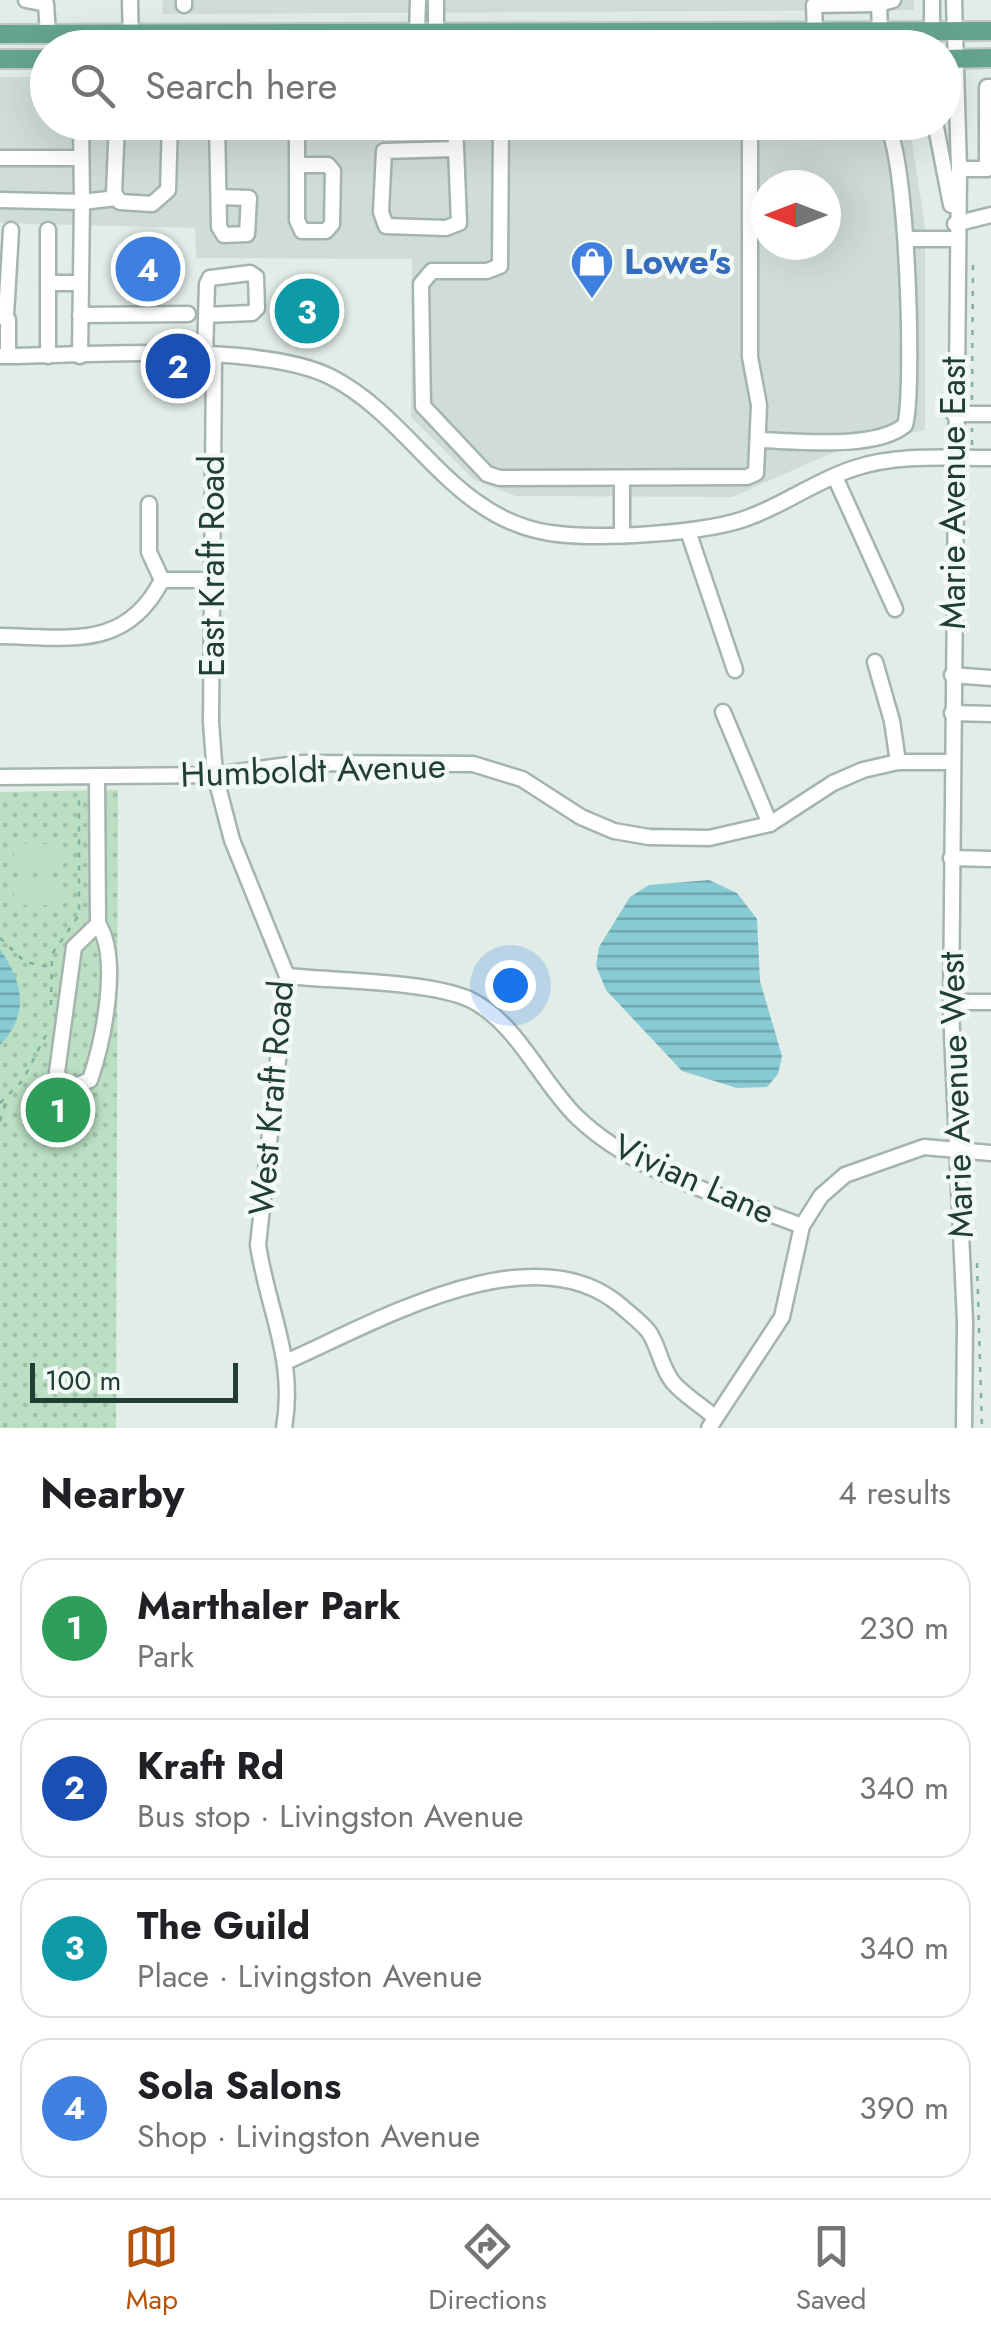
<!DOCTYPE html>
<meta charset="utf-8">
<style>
body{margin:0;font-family:Jost,sans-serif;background:#f2f2f2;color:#202124}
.compass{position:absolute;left:751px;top:170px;width:90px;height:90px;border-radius:50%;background:#fff;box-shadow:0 10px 40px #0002;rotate:270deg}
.scale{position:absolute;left:30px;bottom:25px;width:208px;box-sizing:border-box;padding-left:10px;border:5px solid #213e35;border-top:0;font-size:28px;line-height:35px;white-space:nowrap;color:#213e35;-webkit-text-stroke:8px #f2f9f5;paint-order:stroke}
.you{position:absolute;left:510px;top:985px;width:35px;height:35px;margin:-25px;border:8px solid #fff;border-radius:50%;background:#1a73e8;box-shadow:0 0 0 15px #1a73e833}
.badge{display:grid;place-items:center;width:65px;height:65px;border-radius:50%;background:#b45309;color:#fff;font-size:32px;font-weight:700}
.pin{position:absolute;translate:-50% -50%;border:5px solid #fff;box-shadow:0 2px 10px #0006}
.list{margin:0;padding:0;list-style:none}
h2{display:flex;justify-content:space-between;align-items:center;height:130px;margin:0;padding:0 40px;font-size:42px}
h2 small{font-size:32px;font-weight:400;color:#757577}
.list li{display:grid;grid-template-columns:65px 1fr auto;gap:30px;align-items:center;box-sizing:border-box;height:140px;margin:0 20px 20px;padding:0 20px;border:2px solid #e0e0e0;border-radius:30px}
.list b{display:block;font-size:38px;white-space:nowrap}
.list p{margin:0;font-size:32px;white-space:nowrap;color:#757577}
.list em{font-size:32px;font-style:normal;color:#757577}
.icon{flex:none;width:55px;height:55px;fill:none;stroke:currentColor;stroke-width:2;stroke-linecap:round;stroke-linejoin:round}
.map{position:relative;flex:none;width:991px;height:1428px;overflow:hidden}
.search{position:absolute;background:#fff;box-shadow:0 10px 40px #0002;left:30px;right:30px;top:30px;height:110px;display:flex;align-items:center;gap:25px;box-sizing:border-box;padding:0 35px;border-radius:55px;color:#757577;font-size:38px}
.sheet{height:770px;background:#fff}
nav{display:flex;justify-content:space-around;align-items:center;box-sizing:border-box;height:140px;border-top:2px solid #e0e0e0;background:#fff;font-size:28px;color:#757577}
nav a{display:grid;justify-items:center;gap:5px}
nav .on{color:#b45309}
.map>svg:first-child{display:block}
.built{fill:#d0dcd6;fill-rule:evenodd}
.park{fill:url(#park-dots)}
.pitch{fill:#badfc2}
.water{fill:url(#water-rules)}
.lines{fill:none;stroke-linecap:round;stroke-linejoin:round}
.minor-casing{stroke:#a4b5ae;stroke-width:19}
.major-casing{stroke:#c1c9c6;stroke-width:22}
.path{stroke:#81b1a0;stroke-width:2.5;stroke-dasharray:5 8;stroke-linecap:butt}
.minor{stroke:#fff;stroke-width:14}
.major{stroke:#65a491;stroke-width:18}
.labels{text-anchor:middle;stroke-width:9;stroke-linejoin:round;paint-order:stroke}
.shop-label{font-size:35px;font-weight:bold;fill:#366cbe;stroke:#f2f9f5;text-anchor:start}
.street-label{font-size:35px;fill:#213e35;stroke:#f2f9f5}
</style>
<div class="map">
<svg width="991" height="1428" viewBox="0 0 991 1428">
<defs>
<pattern id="park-dots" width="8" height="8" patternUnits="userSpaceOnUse" patternTransform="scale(2.5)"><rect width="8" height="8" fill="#badfc2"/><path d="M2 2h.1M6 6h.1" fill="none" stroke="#a0c0a7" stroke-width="1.8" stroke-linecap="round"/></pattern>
<pattern id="water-rules" width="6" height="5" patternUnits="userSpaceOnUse" patternTransform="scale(2.5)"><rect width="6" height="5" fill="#88cbd4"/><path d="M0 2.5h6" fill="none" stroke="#6fa6ad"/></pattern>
</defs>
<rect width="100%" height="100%" fill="#e2ede7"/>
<!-- built -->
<g class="built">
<polygon points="163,0 914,0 914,10 162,14"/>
<path d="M0,77H47L48,122L909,123L925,226V430L846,447L732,497L516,496L474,480L411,417L412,259L196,258L195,228L0,223ZM766,185H826V245H766Z"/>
</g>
<!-- park -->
<polygon class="park" points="118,790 116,1428 0,1428 0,792"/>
<!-- pitch -->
<g class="pitch">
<rect x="14" y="844" width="49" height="23"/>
<rect x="14" y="882" width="49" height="23"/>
</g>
<!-- water -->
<g class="water">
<polygon points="709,880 737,893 757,919 760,981 782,1056 778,1074 767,1087 737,1088 682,1071 606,990 596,966 599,947 630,897 649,885"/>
<path d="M0,949C23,983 30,1013 0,1045Z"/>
</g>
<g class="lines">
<!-- minor casing -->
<g class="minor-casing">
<g id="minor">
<polyline points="26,0 46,4 48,34"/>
<polyline points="130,0 131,48"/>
<polyline points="184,0 184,5"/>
<polyline points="954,0 959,169 951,1010 965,1322 964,1428"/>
<polyline points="880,32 879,4 893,0"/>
<polyline points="417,33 418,0"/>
<polyline points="436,33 436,0"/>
<polyline points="815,33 814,5 879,4"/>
<polyline points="932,48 932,0"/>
<polyline points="81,122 82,202 117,198"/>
<polyline points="117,122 114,193 120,202 152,204 168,190 170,122"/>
<polyline points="217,122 219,227 224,235 247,234 249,198 219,197"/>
<polyline points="297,122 297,220 302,231 326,231 332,224 333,171 328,165 297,165"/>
<polyline points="455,122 459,223 446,228 386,226 381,212 384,151 455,149"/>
<polyline points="501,122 500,266 487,271 432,271 421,284 423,406 487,474 500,478 747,477 756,473 759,405 750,357 750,122"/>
<polyline points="716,122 829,122"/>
<polyline points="935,122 951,205"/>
<polyline points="0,158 80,158"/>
<polyline points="959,169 987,169 987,87 991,87"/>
<polyline points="0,200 82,202 80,356"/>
<polyline points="955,224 991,215"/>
<polyline points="48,230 48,356"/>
<polyline points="906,239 955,239"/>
<polyline points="48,283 80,283"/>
<polyline points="80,315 188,314"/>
<polyline points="1,316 8,320 8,356"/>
<polyline points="6,316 11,230"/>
<path d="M0,356C84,356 260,341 331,377C413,419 451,518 550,533C596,540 710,534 752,516C787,503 819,479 855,468C898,454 947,458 991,458"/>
<polyline points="205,356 207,284 210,278 250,273 256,277 257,308 252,313 206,315"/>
<path d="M214,356L211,722L215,775L232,840L287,976L258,1245C268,1311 296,1359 284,1428"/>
<polyline points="954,414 991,414"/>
<path d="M759,440C796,441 876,450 905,425C915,392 907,136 884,122"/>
<polyline points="835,477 895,609"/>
<polyline points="149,504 149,552 162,580"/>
<polyline points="688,531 735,670"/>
<polyline points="622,532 622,478"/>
<path d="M0,636C68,637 126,651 162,580H212"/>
<polyline points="875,662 892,721 898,762"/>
<polyline points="952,675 991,678"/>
<polyline points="723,712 770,824"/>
<polyline points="952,713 991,714"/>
<path d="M97,776L98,924L74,947L57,1072L60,1082L70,1088L90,1080C103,1042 121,958 98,924"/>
<polyline points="0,777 215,775 303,763 473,764 522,779 581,817 614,831 649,837 709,838 770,824 833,783 863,770 898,762 952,762"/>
<polyline points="951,858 991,859"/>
<path d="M287,976C335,981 428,981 469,999C516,1021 541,1082 577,1117C636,1174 727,1197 802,1226"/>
<polyline points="951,1002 991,1002"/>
<path d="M288,1361C376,1322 533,1230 621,1306C630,1314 642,1323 649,1332C659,1347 661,1367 672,1381C682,1394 701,1405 713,1416"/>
<polyline points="709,1428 782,1317 802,1226 821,1196 845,1175 924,1147 991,1153"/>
</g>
</g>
<!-- major casing -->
<g class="major-casing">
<g id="major">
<polyline points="0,34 991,31"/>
<polyline points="0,59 48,59"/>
<polyline points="944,59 991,58"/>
</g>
</g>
<!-- path -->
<g class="path">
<polyline points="972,400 973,258"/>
<polyline points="972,445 972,428"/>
<polyline points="0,938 25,962 50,967"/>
<polyline points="51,1005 52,954 79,915 79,796"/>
<polyline points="0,1103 23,1080 47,1033"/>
<polyline points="0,1121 8,1096"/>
<polyline points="977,1263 982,1428"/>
</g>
<!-- minor -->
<use href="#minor" class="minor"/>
<!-- major -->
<use href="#major" class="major"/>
</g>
<!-- icons -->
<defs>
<g id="shop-pin" transform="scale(2.25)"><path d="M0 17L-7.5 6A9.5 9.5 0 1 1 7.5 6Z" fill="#3f7fe0" stroke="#f2f9f5"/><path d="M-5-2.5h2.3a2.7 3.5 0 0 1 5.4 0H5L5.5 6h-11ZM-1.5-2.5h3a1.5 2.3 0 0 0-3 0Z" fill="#fff"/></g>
</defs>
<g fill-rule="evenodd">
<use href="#shop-pin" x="592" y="262"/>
</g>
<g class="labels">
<!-- shop labels -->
<g class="shop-label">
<text x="624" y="274">Lowe's</text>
</g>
<!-- street labels -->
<g class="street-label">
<text transform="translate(953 493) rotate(-90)" y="12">Marie Avenue East</text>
<text transform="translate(212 566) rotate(-90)" y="12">East Kraft Road</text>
<text transform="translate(313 770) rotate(-2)" y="12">Humboldt Avenue</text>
<text transform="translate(956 1095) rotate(-92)" y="12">Marie Avenue West</text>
<text transform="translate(271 1098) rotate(-85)" y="12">West Kraft Road</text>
<text transform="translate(694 1179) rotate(24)" y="12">Vivian Lane</text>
</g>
</g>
</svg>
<svg class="compass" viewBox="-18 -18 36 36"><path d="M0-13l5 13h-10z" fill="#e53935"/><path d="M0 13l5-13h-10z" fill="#757577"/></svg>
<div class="scale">100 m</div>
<div class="you"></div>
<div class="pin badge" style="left:58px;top:1110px;background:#2e9e5b">1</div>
<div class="pin badge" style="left:178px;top:366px;background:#1a4fb4">2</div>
<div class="pin badge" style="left:307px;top:311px;background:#0f9aa8">3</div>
<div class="pin badge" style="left:148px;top:269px;background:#3f7fe0">4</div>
<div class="search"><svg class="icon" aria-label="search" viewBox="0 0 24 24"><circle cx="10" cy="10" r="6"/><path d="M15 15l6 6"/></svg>Search here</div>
</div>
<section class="sheet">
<h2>Nearby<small>4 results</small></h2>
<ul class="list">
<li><span class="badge" style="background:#2e9e5b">1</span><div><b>Marthaler Park</b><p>Park</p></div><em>230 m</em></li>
<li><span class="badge" style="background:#1a4fb4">2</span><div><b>Kraft Rd</b><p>Bus stop · Livingston Avenue</p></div><em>340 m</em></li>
<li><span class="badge" style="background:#0f9aa8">3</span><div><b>The Guild</b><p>Place · Livingston Avenue</p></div><em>340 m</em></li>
<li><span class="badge" style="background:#3f7fe0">4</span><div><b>Sola Salons</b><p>Shop · Livingston Avenue</p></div><em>390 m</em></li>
</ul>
</section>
<nav>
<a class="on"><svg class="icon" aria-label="map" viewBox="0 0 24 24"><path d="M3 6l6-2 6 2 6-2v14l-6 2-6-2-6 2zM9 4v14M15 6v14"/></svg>Map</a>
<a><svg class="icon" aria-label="directions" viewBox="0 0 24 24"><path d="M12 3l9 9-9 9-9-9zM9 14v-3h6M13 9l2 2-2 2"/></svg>Directions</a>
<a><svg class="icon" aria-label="saved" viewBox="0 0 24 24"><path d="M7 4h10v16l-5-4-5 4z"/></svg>Saved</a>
</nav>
